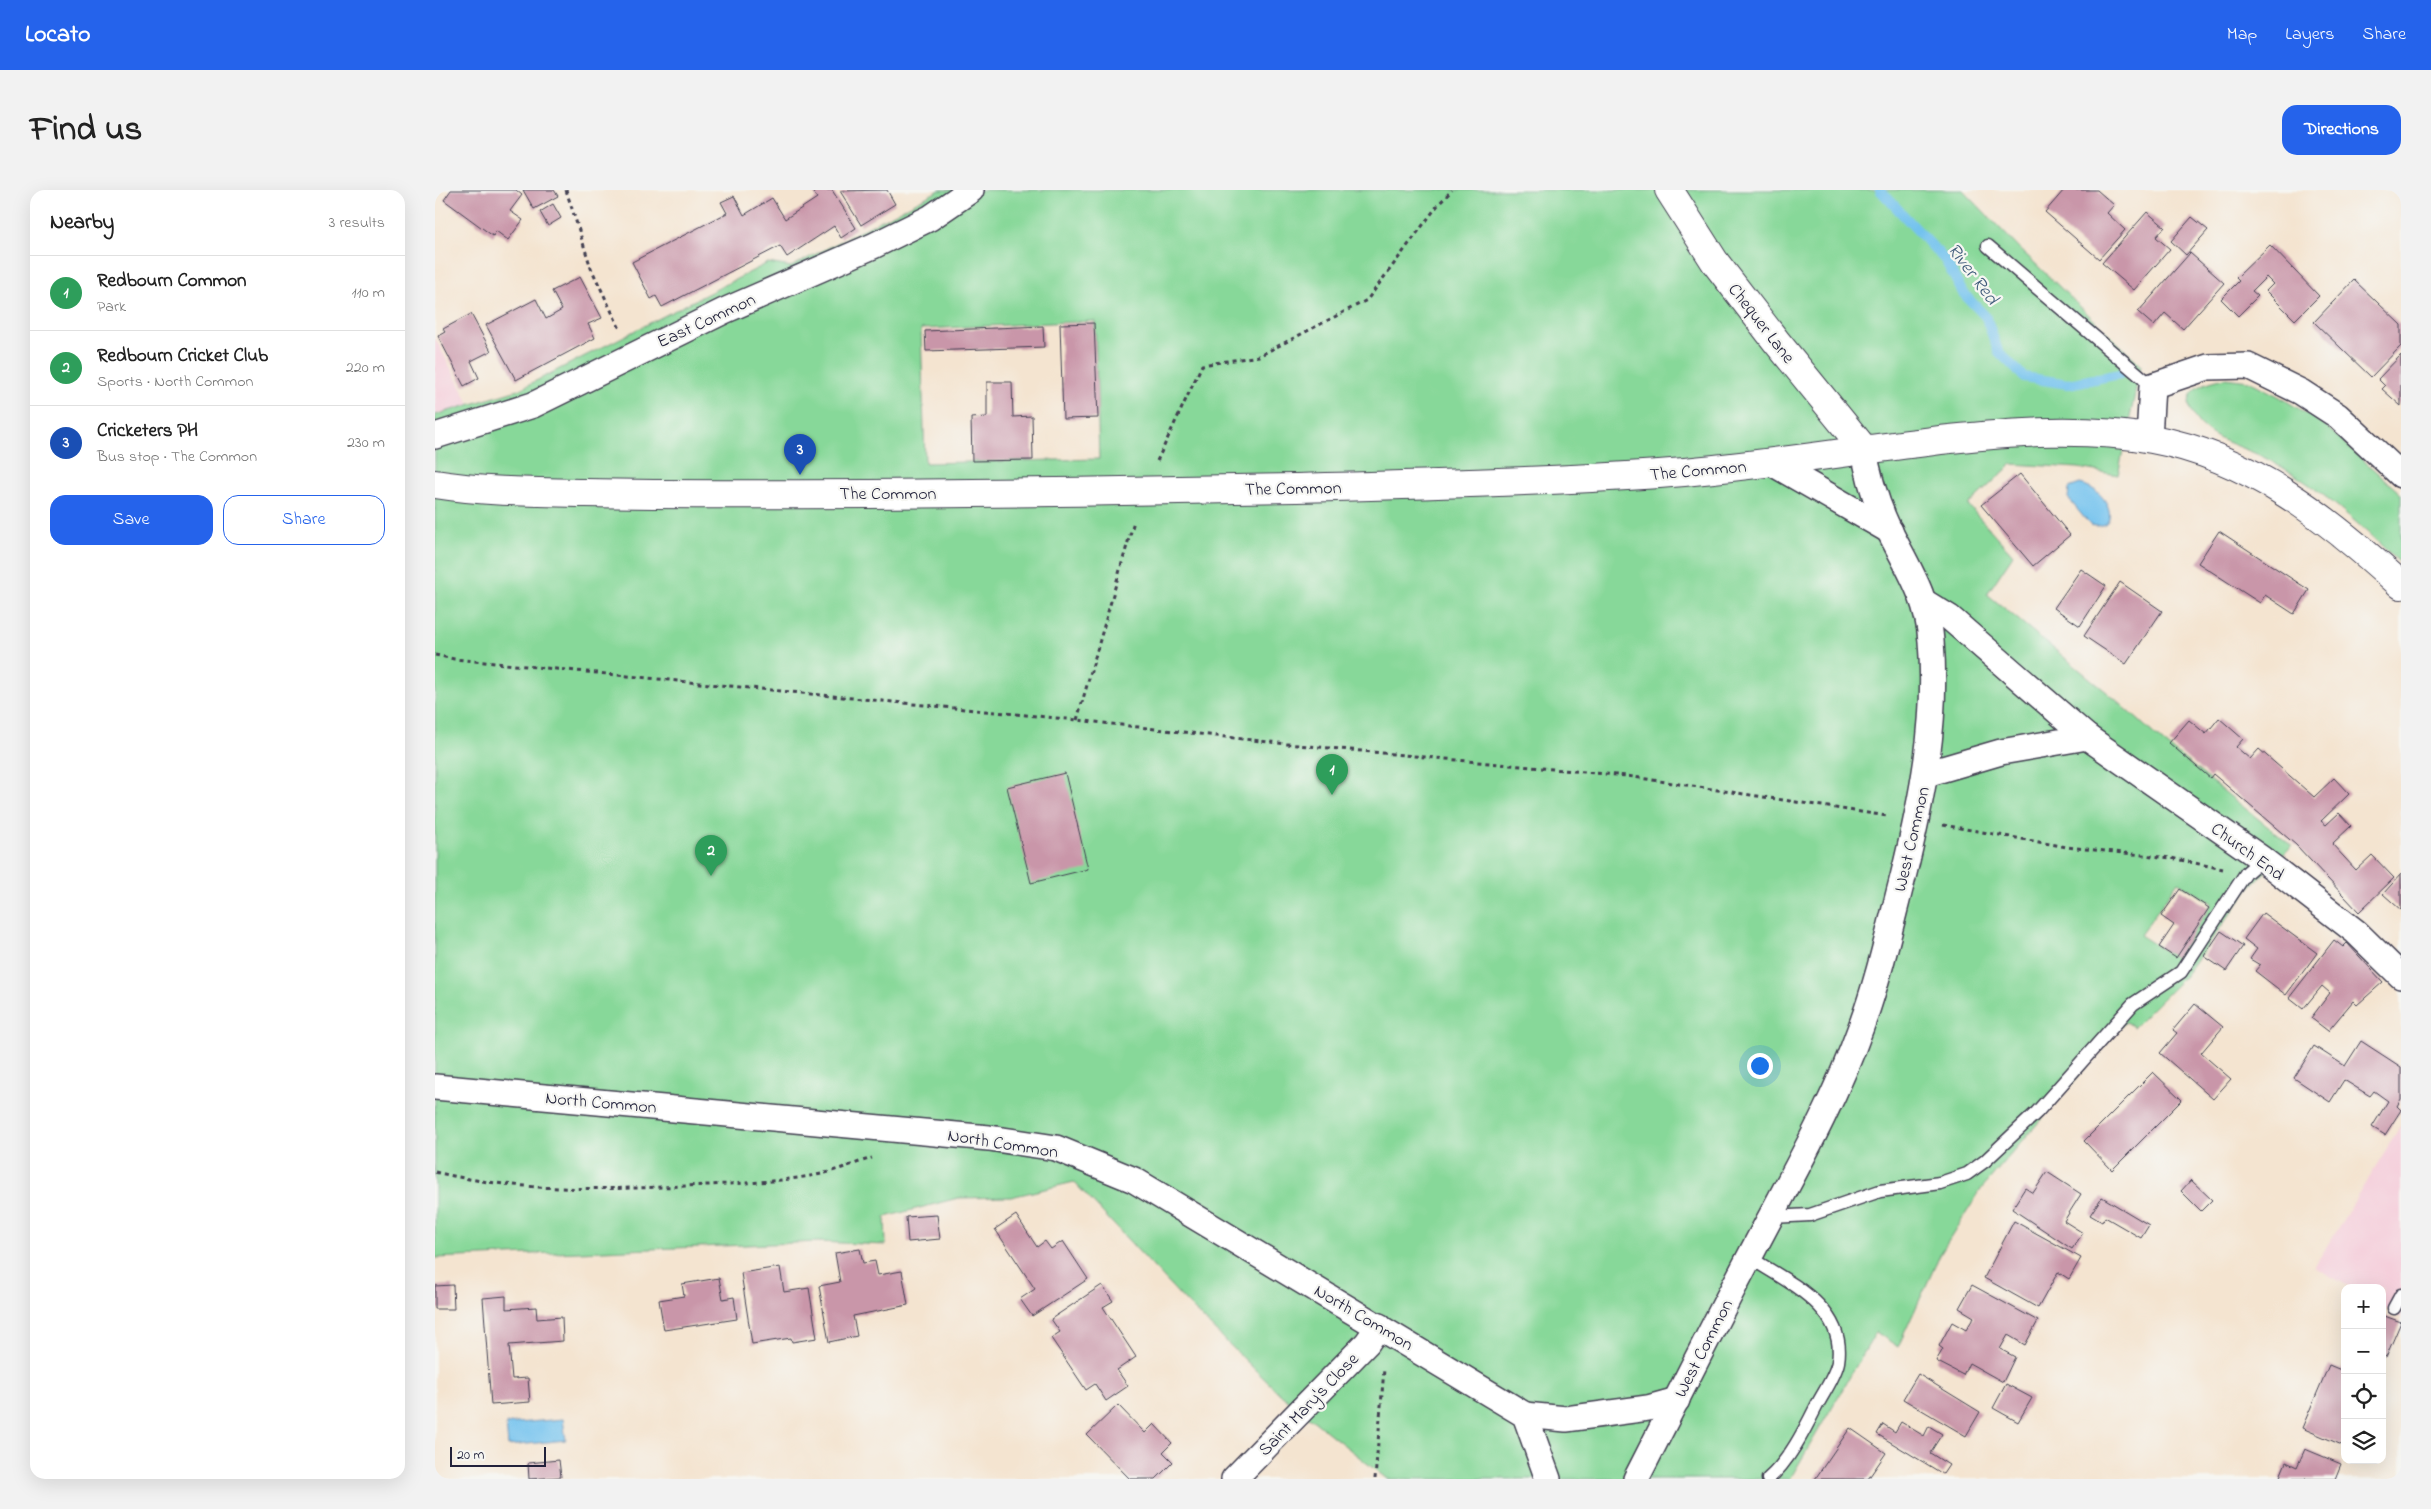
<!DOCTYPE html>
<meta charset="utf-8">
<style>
body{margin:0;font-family:"Indie Flower",sans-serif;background:#f2f2f2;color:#222}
.controls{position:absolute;right:15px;bottom:15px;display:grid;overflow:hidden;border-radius:10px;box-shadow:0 5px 20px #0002}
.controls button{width:45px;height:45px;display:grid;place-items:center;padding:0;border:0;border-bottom:1px solid #e0e0e0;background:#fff;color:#222;font:25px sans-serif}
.scale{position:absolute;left:15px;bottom:12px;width:96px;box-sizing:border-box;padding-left:5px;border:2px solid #22223b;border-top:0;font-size:14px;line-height:18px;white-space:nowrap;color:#22223b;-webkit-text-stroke:4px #f6f6f2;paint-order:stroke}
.you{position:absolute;left:1324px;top:875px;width:18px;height:18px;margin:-12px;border:4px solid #fff;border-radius:50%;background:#1a73e8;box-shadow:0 0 0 8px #1a73e833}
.badge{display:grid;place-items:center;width:32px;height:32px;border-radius:50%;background:#2563eb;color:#fff;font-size:16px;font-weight:700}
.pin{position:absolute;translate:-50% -41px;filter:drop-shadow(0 1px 2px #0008)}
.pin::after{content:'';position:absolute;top:26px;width:18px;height:15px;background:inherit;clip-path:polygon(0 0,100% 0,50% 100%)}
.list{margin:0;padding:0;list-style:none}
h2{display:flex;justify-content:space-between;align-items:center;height:65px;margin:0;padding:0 20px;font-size:21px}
h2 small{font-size:16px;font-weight:400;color:#767676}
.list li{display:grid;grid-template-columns:32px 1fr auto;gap:15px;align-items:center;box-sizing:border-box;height:75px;padding:0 20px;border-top:1px solid #e0e0e0}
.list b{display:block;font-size:19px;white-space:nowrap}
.list p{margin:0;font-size:16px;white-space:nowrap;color:#767676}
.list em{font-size:16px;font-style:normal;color:#767676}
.actions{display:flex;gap:10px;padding:15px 20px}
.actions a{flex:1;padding:11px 0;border:1px solid #2563eb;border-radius:15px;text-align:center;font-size:18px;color:#2563eb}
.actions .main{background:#2563eb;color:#fff}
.icon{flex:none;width:28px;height:28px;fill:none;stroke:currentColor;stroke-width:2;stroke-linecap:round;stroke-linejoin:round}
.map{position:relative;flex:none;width:1966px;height:1289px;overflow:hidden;border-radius:15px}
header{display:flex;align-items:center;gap:30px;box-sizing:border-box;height:70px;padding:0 25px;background:#2563eb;color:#fff}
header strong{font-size:24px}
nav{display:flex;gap:28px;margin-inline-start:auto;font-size:18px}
.intro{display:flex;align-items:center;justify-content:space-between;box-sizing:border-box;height:120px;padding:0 30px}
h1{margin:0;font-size:35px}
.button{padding:12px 22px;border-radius:15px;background:#2563eb;color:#fff;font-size:18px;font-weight:700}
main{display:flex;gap:30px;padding:0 30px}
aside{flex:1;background:#fff;border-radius:15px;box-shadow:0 5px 20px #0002}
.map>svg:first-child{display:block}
.built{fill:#f5cfdb}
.green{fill:#87d899;stroke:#547d6a;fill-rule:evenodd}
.water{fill:#73c2ee;stroke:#4a7294}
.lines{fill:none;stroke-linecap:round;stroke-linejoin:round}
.stream{stroke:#73c2ee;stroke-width:10}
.building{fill:#c996a9}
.lane-casing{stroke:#423f51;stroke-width:15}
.street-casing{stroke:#423f51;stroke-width:28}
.secondary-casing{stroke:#423f51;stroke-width:30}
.path{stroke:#423f51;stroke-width:3;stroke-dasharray:4 4;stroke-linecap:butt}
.lane{stroke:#fff;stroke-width:12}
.street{stroke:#fff;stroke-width:25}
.secondary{stroke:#fff;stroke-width:28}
.labels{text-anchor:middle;stroke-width:4.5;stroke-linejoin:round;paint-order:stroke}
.street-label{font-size:18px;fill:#22223b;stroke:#f6f6f2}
.water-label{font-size:19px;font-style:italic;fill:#3e5a7a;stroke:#f6f6f2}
</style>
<header>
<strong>Locato</strong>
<nav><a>Map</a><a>Layers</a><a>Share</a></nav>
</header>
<div class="intro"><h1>Find us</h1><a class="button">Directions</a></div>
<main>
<aside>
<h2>Nearby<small>3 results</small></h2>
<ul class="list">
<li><span class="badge" style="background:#2e9e5b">1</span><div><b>Redbourn Common</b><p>Park</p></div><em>110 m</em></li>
<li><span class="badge" style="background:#2e9e5b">2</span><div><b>Redbourn Cricket Club</b><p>Sports · North Common</p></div><em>220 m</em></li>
<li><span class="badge" style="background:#1a4fb4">3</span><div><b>Cricketers PH</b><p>Bus stop · The Common</p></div><em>230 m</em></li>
</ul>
<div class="actions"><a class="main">Save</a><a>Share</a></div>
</aside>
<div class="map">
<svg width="1966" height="1289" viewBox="0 0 1966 1289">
<rect width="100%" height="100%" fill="#f6f6f2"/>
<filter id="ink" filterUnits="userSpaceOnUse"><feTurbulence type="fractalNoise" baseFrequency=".02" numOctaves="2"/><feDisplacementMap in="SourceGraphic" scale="10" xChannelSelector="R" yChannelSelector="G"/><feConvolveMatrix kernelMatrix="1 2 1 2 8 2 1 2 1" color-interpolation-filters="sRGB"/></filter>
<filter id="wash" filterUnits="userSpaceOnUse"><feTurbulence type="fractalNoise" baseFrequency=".0096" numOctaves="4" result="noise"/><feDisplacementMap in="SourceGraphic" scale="20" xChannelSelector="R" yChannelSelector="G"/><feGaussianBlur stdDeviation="1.12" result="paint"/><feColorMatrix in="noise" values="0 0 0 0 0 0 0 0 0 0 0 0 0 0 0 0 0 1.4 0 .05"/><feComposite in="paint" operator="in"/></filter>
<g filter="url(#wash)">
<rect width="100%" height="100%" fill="#f4e4d0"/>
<!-- built -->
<g class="built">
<polygon points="0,148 35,215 0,225"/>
<polygon points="1966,935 1966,1128 1947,1116 1947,1098 1917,1098 1879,1077"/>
</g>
<!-- green -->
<g class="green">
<path d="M505,0H1528L1584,58L1706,175L1683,285L1643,278L1577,274L1533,315L1578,365L1552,404L1679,508L1730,554L1857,656L1816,696L1749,787L1699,837L1690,832L1547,998L1506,1063L1463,1157L1441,1142L1355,1289H952L846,1205L753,1114L639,992L576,1007L523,1008L450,1027L451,1055L383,1052L0,1068V225L83,200L333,73L356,77ZM660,131L664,269L490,273L486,139ZM1743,692L1777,713L1741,768L1705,745Z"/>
<path d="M1790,188L1814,191L1845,207L1888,234L1966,304V374C1924,334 1881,293 1828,267C1804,255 1772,250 1758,225C1744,200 1771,192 1790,188Z"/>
</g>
<!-- water -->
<g class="water">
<path d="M1645,294C1678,301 1686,343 1655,335L1633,308L1634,298Z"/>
<polygon points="128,1229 131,1250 73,1256 71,1234"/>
</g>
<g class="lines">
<!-- stream -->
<polyline class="stream" points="1445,0 1510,70 1528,103 1551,127 1563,161 1589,187 1633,194 1685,184"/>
</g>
<g id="blocks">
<!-- building -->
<g class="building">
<polygon points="16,0 81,0 87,5 75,21 88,30 73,50 61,41 58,46 9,10"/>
<polygon points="88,0 119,0 123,6 99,19"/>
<polygon points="376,0 397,0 421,38 406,48 399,36 352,67 345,56 227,117 221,106 216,109 197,72 292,23 286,12 299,6 309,25 337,8 350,29 382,8"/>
<polygon points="452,0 460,14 426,35 405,1"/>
<polygon points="1629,0 1662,0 1679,15 1672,23 1690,40 1664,69 1610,22"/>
<polygon points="118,14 126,28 113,36 105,22"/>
<polygon points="1712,22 1730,37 1721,47 1735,59 1699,100 1667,73"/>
<polygon points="1757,27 1773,40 1751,65 1736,51"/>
<polygon points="1835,55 1884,106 1860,130 1831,101 1838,94 1831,87 1817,101 1823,106 1803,126 1786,109 1804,91 1801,88"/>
<polygon points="1755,63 1789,93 1748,139 1730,123 1719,136 1703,122"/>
<polygon points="145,87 167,128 153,134 160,148 81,190 51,135 101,109 111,129 127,120 117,101"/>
<polygon points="1919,90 1966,135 1966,156 1936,187 1879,132"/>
<polygon points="36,124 56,161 36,171 44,188 29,196 3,146 10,142 8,139"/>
<polygon points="659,133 663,228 628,229 625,134"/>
<polygon points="608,136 609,157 491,161 490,141"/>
<polygon points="1966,165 1966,216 1947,199 1950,196 1943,189"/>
<polygon points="552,192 577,192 578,227 597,226 598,270 537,271 536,228 552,227"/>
<polygon points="1585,284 1635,345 1598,376 1546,315"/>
<polygon points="1784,341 1874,400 1859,424 1830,405 1825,413 1763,373"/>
<polygon points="1646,379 1671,396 1645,436 1619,418"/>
<polygon points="1685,392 1727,421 1691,474 1649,446"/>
<polygon points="1784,528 1808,549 1801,557 1815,569 1824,559 1879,607 1899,588 1914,604 1886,631 1891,635 1904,623 1916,636 1897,654 1921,680 1937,665 1959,688 1924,722 1861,655 1778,584 1775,588 1734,553 1754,530 1771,544"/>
<polygon points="630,583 653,679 596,693 572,597"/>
<polygon points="1966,684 1966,720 1948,704"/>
<polygon points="1745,699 1774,718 1741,768 1724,757 1739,735 1726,726"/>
<polygon points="1828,723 1882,763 1851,805 1820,781 1825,775 1815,769 1822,759 1809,749"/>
<polygon points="1786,741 1808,756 1791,781 1769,766"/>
<polygon points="1899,750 1908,757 1912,753 1948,792 1922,815 1918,811 1893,841 1876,828 1895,803 1887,796 1868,819 1854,808"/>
<polygon points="1760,814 1788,837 1766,863 1796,889 1778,909 1725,863 1742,843 1738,840"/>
<polygon points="1926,851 1966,877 1966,909 1962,916 1966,920 1950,945 1937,937 1953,911 1939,901 1935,906 1909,890 1895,912 1859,888 1879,856 1910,876"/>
<polygon points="1718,882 1747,910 1677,980 1649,951"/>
<polygon points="1612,982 1646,1004 1629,1031 1648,1043 1637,1059 1577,1019 1590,998 1598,1003"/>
<polygon points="1756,990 1777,1010 1766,1021 1746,1001"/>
<polygon points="1667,1007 1714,1035 1706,1048 1670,1027 1667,1032 1655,1025"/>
<polygon points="502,1025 505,1049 473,1052 471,1027"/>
<polygon points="581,1025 602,1057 610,1051 616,1059 628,1051 653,1089 597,1126 585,1109 600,1099 560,1039"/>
<polygon points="1579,1031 1646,1068 1634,1089 1623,1082 1603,1118 1549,1088"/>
<polygon points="425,1059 428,1073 440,1071 443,1085 467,1081 473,1115 418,1126 422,1146 394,1152 384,1096 405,1092 400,1063"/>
<polygon points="345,1077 349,1102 374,1098 382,1148 357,1152 356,1148 317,1154 306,1083"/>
<polygon points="284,1088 288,1109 299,1107 302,1129 229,1140 224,1110 249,1106 247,1094"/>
<polygon points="18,1095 19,1119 0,1119 0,1096"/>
<polygon points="667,1095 678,1111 668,1117 701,1167 682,1180 693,1196 671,1211 660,1194 651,1200 616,1148 625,1142 616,1129"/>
<polygon points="1537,1095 1603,1131 1590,1155 1573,1145 1565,1159 1580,1167 1568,1192 1534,1173 1528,1185 1501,1171 1508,1159 1504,1156 1517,1132 1531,1140 1539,1127 1524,1118"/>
<polygon points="71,1106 71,1119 101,1117 102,1129 127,1127 128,1151 74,1155 77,1189 93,1188 95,1212 56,1215 48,1108"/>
<polygon points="1947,1125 1966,1132 1951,1167 1947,1165"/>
<polygon points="1910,1171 1910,1248 1907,1255 1867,1238 1894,1175 1906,1180"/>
<polygon points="1483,1184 1545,1222 1531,1246 1468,1209"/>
<polygon points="1571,1194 1597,1208 1583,1232 1558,1218"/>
<polygon points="683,1215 710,1243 719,1234 737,1253 728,1262 738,1272 721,1289 695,1289 652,1245"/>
<polygon points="1466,1232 1489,1246 1494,1236 1507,1244 1495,1263 1514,1275 1508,1284 1442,1244 1448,1234 1460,1242"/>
<polygon points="1415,1238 1451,1263 1433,1289 1380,1289"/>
<polygon points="1870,1259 1906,1274 1900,1289 1844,1289 1851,1272 1862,1277"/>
<polygon points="124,1270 126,1287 94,1289 93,1273"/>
</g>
</g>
</g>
<g filter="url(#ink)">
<use href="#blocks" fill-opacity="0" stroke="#423f51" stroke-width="1"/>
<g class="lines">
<!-- lane casing -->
<g class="lane-casing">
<g id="lane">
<polyline points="1553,56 1717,196"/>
<polyline points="1336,1027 1375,1025 1445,1001 1505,993 1532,984 1550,971 1602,922 1698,814 1746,782 1811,683 1827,669"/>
<path d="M1314,1067C1352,1092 1412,1117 1403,1172C1400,1187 1388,1203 1381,1217C1369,1241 1354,1271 1333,1289"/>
<polyline points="1959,1118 1966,1105"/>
</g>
</g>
<!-- street casing -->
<g class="street-casing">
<g id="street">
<polyline points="0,246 98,215 289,121 438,56 495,28 536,0"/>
<polyline points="1714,248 1717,196 1773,177 1813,176 1866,202 1903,226 1966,285"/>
<polyline points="1337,273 1455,341"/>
<polyline points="1489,412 1515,428 1652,547 1827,669 1921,742 1966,786"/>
<polyline points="1491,584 1566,562 1652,547"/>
<polyline points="0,897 554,948 621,958 699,990 1090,1225 1113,1289"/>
<polyline points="1090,1225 1131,1229 1213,1218 1242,1210"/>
<polyline points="799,1289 932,1153 944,1136"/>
<path d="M1201,1289C1239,1215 1276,1140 1315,1066C1354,991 1398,916 1426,837C1444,788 1455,737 1468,687C1487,610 1503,531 1496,451C1493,406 1472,377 1453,338C1441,312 1433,287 1429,259"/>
</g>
</g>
<!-- secondary casing -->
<g class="secondary-casing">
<g id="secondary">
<polyline points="1234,0 1280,72 1341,151 1429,259"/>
<path d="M0,294C50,302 101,302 151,303C246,305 340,304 435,304C577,303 718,301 860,298C981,295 1103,292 1224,284C1322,277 1418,260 1515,249C1581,242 1651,237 1717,249C1816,267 1894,329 1966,395"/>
</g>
</g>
<!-- path -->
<g class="path">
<polyline points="131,0 156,78 185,139"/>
<polyline points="722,271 767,175 824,166 932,110 1003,15 1017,0"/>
<polyline points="0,465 19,469 642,530 852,554 1192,586 1452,626"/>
<polyline points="642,530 699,331"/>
<polyline points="1508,635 1632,657 1736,668 1788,679"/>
<path d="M0,982C85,1002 163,1000 250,996C291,994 334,993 375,986C396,983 417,974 437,968"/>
<polyline points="940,1289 949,1179"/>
</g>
<!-- lane -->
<use href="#lane" class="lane"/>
<!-- street -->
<use href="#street" class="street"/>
<!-- secondary -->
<use href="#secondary" class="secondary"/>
</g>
</g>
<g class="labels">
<!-- street labels -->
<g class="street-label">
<text transform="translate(271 130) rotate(-25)" y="6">East Common</text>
<text transform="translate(1327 133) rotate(52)" y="6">Chequer Lane</text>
<text transform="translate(1263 280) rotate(-5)" y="6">The Common</text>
<text transform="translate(858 298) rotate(-1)" y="6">The Common</text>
<text x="453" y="309">The Common</text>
<text transform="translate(1476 649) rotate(-77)" y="6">West Common</text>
<text transform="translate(1813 661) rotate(36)" y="6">Church End</text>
<text transform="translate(166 912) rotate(5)" y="6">North Common</text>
<text transform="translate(568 953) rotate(9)" y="6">North Common</text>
<text transform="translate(929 1127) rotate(31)" y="6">North Common</text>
<text transform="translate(1268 1158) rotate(-63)" y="6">West Common</text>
<text transform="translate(873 1214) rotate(-46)" y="6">Saint Mary's Close</text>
</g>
<!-- water labels -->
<g class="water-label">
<text transform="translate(1539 83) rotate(53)" y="7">River Red</text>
</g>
</g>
</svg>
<div class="controls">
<button>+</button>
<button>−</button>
<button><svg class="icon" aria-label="locate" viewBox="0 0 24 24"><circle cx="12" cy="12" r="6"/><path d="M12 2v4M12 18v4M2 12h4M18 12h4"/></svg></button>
<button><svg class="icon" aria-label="layers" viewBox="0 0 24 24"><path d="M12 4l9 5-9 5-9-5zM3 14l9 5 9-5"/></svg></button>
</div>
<div class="scale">20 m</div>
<div class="you"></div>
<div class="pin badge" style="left:897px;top:605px;background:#2e9e5b">1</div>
<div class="pin badge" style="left:276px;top:686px;background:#2e9e5b">2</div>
<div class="pin badge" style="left:365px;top:285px;background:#1a4fb4">3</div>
</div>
</main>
